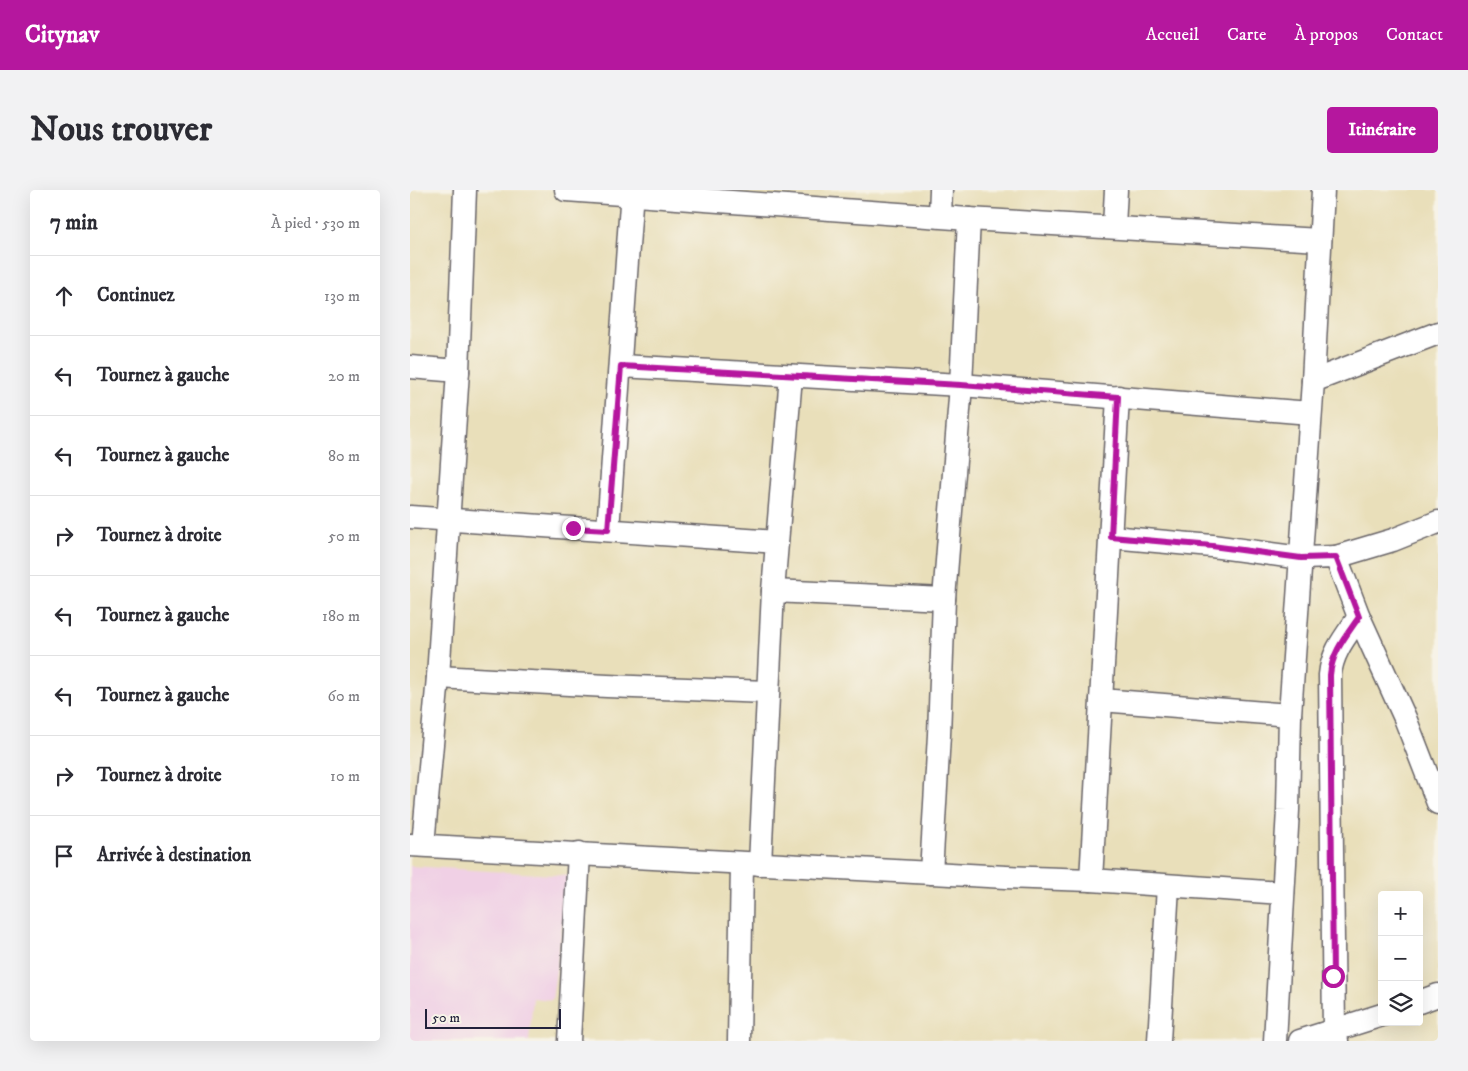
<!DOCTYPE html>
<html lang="fr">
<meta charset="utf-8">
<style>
body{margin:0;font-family:"IM FELL DW Pica",serif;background:#f2f2f3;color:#2b2b33}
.controls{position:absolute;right:15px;bottom:15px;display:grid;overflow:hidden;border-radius:5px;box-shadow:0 5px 20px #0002}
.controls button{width:45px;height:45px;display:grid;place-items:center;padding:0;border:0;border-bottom:1px solid #e1e1e2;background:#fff;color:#2b2b33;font:25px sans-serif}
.scale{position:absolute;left:15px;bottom:12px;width:136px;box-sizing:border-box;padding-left:5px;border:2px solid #22223b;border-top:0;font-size:14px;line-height:18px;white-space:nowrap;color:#22223b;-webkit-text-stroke:4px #f7f3e8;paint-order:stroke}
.stop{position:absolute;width:15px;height:15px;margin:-11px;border:4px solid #b5179e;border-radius:50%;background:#fff}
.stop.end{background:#b5179e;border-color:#fff;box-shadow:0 1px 5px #0008}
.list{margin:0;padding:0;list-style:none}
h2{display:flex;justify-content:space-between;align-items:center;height:65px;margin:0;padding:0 20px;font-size:21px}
h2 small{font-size:16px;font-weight:400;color:#7c7c81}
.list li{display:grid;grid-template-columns:32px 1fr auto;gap:15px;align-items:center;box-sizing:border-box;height:80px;padding:0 20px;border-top:1px solid #e1e1e2}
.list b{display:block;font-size:19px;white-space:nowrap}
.list em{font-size:16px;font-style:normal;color:#7c7c81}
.icon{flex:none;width:28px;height:28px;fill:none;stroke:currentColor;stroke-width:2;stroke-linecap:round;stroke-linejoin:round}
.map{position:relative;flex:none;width:1028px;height:851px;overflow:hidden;border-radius:5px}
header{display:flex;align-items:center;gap:30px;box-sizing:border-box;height:70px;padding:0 25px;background:#b5179e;color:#fff}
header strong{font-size:24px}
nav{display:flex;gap:28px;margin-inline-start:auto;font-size:18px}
.intro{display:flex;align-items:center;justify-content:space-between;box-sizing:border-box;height:120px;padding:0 30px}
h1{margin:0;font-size:35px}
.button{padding:12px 22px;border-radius:5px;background:#b5179e;color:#fff;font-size:18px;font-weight:700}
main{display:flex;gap:30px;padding:0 30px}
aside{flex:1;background:#fff;border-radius:5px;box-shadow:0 5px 20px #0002}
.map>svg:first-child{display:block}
.built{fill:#f0d0e5}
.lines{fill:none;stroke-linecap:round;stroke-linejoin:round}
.minor-casing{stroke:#686467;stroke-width:25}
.minor{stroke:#fff;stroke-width:22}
.route{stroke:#b5179e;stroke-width:6}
</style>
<header>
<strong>Citynav</strong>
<nav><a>Accueil</a><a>Carte</a><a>À propos</a><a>Contact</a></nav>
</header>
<div class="intro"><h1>Nous trouver</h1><a class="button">Itinéraire</a></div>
<main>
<aside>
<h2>7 min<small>À pied · 530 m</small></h2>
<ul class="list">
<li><svg class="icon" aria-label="ahead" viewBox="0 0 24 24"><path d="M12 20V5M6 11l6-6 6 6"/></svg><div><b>Continuez</b></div><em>130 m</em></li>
<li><svg class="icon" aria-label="left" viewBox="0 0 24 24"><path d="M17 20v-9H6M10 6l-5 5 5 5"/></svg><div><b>Tournez à gauche</b></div><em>20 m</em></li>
<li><svg class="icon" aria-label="left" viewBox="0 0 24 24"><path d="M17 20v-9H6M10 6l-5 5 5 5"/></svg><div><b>Tournez à gauche</b></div><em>80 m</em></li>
<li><svg class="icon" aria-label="right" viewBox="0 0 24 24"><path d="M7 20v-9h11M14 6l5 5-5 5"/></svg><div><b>Tournez à droite</b></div><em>50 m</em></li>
<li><svg class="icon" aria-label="left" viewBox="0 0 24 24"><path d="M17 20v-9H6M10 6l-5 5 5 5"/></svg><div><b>Tournez à gauche</b></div><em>180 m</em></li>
<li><svg class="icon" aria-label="left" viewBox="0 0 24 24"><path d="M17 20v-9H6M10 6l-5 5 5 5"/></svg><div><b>Tournez à gauche</b></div><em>60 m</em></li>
<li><svg class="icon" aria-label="right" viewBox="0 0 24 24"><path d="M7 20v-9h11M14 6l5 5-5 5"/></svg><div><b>Tournez à droite</b></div><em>10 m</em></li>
<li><svg class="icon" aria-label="arrive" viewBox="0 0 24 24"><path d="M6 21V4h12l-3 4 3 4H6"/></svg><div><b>Arrivée à destination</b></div></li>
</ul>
</aside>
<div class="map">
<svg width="1028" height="851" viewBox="0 0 1028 851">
<rect width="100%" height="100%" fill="#f7f3e8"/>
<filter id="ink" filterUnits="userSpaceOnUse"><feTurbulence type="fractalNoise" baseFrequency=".02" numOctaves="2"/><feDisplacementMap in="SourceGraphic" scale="10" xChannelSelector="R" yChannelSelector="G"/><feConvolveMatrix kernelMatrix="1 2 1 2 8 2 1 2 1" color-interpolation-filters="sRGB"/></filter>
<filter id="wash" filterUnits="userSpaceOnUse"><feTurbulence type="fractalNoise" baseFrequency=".0096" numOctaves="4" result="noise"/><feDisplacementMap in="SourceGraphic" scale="20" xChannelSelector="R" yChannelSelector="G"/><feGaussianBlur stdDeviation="1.12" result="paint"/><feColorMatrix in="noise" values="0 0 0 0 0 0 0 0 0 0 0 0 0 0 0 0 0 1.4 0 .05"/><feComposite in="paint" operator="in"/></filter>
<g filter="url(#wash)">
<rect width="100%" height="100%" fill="#e9dfba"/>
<!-- built -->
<polygon class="built" points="0,676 159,686 142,810 123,808 119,851 0,851"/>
</g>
<g filter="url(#ink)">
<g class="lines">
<!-- minor casing -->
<g class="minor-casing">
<g id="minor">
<polyline points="156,0 559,29 910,50"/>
<polyline points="530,25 531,0"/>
<polyline points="704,36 706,0"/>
<polyline points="211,176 551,195 900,223"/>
<polyline points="0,177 48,181"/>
<polyline points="903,191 1028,143"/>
<polyline points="0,327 367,352"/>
<polyline points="198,340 222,0"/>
<polyline points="701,347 802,356 891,368 926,367 949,427 995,528 1028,613"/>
<polyline points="926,367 983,350 1028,332"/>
<polyline points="363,401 534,409"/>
<polyline points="28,487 197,496 357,502"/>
<polyline points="691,510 880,525"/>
<polyline points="0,655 596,687 681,690 873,703"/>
<polyline points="13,655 28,487 48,181 55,0"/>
<polyline points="350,674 363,401 381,186"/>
<polyline points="521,683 529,545 534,409 551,195 559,29"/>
<polyline points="681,690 708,207"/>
<polyline points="1009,812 1028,805"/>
<polyline points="159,851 169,663"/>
<polyline points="329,851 332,674"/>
<polyline points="749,851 758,696"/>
<polyline points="865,851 878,620 880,525 903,191 913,0"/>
<polyline points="890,851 972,825"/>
<path d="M927,851L924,841L920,485C922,462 936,446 949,427"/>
</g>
</g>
<!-- minor -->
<use href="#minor" class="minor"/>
</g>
</g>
<g class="lines" filter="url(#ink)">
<!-- route -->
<path class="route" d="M163,338L198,340L211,176L551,195L708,207L701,347L802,356L891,368L926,367L949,427C936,446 922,462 920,485L923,786"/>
</g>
</svg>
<div class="controls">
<button>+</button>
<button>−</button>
<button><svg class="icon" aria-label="layers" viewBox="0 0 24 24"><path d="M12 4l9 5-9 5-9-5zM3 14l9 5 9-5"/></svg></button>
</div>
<div class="scale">50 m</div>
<div class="stop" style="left:923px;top:786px"></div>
<div class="stop end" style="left:163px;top:338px"></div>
</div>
</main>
